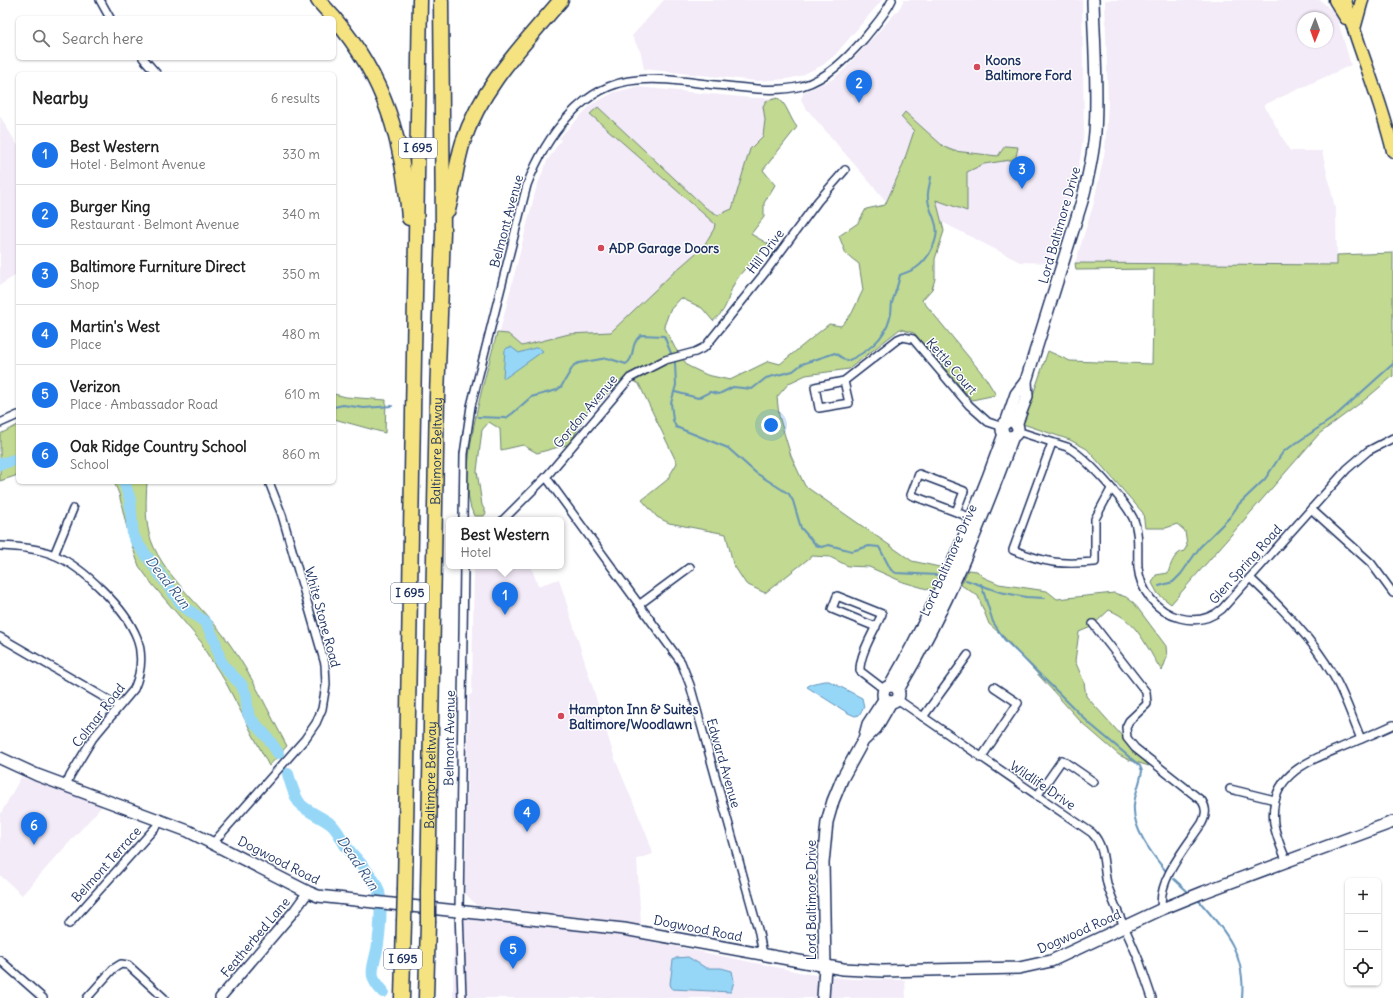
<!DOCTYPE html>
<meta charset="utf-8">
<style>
body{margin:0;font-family:Delius,sans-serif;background:#f2f2f2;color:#222}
.controls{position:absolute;right:12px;bottom:12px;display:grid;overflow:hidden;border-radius:6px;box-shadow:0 1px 3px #0004}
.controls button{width:36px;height:36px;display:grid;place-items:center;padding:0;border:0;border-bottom:1px solid #e0e0e0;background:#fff;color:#222;font:20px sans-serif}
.compass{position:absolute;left:1297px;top:12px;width:36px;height:36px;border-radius:50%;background:#fff;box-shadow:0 1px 3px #0004;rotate:181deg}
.you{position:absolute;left:771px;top:425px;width:14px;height:14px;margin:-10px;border:3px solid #fff;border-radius:50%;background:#1a73e8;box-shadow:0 0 0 6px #1a73e833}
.badge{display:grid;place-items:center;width:26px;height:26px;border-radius:50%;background:#1a73e8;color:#fff;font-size:13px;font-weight:700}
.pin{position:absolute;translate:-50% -33px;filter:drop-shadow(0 1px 2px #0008)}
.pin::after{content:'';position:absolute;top:21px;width:14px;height:12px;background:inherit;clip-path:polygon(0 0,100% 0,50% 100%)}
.popup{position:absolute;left:446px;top:517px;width:118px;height:52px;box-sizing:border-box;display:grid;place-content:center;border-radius:6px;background:#fff;filter:drop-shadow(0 1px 3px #0005);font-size:13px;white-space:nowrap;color:#767676}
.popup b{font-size:15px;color:#222}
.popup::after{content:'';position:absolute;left:50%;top:100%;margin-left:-8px;border:8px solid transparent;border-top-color:#fff}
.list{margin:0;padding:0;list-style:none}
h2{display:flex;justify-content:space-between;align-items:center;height:52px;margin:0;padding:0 16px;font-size:17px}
h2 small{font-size:13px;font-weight:400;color:#767676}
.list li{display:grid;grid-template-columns:26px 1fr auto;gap:12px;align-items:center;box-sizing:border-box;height:60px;padding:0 16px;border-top:1px solid #e0e0e0}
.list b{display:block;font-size:15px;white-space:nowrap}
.list p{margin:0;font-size:13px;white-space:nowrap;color:#767676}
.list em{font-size:13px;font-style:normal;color:#767676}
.icon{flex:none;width:22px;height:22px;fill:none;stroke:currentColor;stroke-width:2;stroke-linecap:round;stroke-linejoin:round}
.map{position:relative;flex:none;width:1393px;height:998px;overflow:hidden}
.search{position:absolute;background:#fff;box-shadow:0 1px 3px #0004;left:16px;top:16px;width:320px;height:44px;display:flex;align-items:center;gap:10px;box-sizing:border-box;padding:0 14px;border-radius:6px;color:#767676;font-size:15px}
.panel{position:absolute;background:#fff;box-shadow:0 1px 3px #0004;left:16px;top:72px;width:320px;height:412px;border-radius:6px}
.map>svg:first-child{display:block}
.built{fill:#f3ebf8;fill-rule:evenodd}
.green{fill:#c1d990;stroke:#6e8477}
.water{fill:#96d7f7;stroke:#6594ba}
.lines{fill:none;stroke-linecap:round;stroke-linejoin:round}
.stream{stroke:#6594ba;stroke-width:2}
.river{stroke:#96d7f7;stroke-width:12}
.minor-casing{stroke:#1b2f5e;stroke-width:10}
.tertiary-casing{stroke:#1b2f5e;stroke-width:12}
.secondary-casing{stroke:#1b2f5e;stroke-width:14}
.primary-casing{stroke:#1b2f5e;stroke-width:15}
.motorway-casing{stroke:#1b2f5e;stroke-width:17}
.minor{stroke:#fff;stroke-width:7}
.tertiary{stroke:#fff;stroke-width:9}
.secondary{stroke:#fff;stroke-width:11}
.primary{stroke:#f5e382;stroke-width:12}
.motorway{stroke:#f5e382;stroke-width:14}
.motorway-bridge-casing{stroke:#1b2f5e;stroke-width:17;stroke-linecap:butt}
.motorway-bridge{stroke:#f5e382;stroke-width:14}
.poi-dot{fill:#d1495b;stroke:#fff;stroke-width:1.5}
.labels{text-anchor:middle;stroke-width:3;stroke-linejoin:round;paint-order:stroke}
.shield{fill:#fff;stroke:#5f6d8e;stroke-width:1}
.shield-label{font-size:12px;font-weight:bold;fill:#1b2f5e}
.poi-label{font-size:13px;font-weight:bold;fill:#1b2f5e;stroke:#fff;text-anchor:start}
.street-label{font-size:13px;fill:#1b2f5e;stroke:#fff}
.water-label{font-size:14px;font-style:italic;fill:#3a5984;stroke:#fff}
</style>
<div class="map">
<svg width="1393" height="998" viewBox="0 0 1393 998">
<rect width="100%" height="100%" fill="#fff"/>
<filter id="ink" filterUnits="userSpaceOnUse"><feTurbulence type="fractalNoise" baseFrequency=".025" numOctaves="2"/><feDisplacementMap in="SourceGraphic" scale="8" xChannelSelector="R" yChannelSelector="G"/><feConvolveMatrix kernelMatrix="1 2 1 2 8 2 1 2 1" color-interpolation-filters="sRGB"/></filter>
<g filter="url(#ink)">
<!-- built -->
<g class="built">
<polygon points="664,0 882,0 835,55 823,65 800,76 787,79 757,81 644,69 641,53 632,36"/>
<polygon points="904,0 1082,0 1084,131 1080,159 1071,199 1050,263 1020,262 903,202 891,207 805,107 801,99 804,92 833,79 845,69 899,9"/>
<path d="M1105,0H1320L1336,14L1351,65L1264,105L1290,151H1322L1336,212L1337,265L1075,263L1093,206L1105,151L1108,104ZM1303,18H1327V42H1303Z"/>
<polygon points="637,87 752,98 778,98 783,102 791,120 797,127 612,360 480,410 536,189 547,161 561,140 559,138 592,104 615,92"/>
<polygon points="0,116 18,146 18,274 0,285"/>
<polygon points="474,566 531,566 538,586 559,579 615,759 648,838 653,854 637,859 641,924 476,905 465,893 469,695 472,694"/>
<polygon points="21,777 103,805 22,895 0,875 0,815"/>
<polygon points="454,917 604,932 809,974 849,979 905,980 906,998 453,998"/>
</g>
<!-- green -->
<g class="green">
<path d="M778,98C787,104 790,119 797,127L763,170L775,185L764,203V217L751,234L770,245C758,256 742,269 734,284C726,300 729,308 713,321L702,308L681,298L670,310L664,326L675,348L688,366L707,375L730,380L769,361L780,364L829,324L841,326L852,313L863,290L859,264L846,254L839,236L858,223L866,209L885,205L902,167L914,131L901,117L905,112L944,147L954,151L998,156L1005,146L1018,147L1016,157L1017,159L984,164L967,172V211L936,200L944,231L935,259V279L932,289L922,300L985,377L996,395L972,400L914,333L900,329L849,369L806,375L789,383L777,397L779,416L791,456L805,486L912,561L944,568L934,591L903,582L869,567L848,566L830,557L812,556L765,593L746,584L733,564L726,534L669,523L657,517L642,500L667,480L677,463L639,384L626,376L600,401L591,404L570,444L537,453L523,445L501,450L500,429L489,422L482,430L477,471L482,505L486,513L484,516H474C454,477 486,375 497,333L508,334L522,346L569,334L611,332L672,274L703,247L714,229L715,224L590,114L598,107L706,208L718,215L732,209L750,149L763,136L765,120L763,106L766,101Z"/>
<path d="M1393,253V376L1367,398L1319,434L1171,604L1158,594L1152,583L1156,575L1168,573C1171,564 1174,553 1184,551L1187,546L1185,531L1177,524L1166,528H1145L1143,513L1087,449L1070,440L1023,424L1048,351L1070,361L1152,364L1154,269L1076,270L1075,263L1337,265V255Z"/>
<polygon points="334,394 346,397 386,400 385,433 334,419"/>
<polygon points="18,425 18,475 0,481 0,434"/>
<path d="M114,482H147C146,499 145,517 149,533C158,572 206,609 229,643C252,675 268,711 287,746L269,766L225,681L204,649L202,643L152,584L139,566L129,537L119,494Z"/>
<path d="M968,570L977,571L983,577L999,584L1047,591L1057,599L1114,593L1126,597L1134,603L1166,646L1167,657L1162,671C1145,646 1139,622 1109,610L1091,627L1079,632L1075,661L1084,682L1086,696L1149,766L1129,760L1119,755L1081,722L1004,637L989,624L978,596L961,585Z"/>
</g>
<!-- water -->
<g class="water">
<polygon points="511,347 519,353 538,347 543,351 505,378 503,377 505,350 507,348"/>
<polygon points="824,681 829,681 862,698 864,707 859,715 855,716 848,713 807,687 810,684"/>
<polygon points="688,957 706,968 721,968 732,971 734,981 731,992 672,989 670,984 673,960 676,958"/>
</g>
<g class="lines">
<!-- stream -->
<g class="stream">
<path d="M675,392L698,398L710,392L719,394L733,387L752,389L766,378L793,371L802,364L835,353L847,361C866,353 885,339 890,318C892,313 891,308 892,303C895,293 898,285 900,275C905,273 911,271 916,268C929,259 941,237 935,222C933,214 928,207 928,198C927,192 930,184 931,177"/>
<polyline points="334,407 343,405 364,408 392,406"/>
<path d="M478,417L506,418L513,413L531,397L557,390L561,387L574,365L579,363L607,358L626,364C636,358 629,344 641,335L664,336L675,363L676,385L671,403L673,420L676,427L728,448L756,473L789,494L793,501L801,528L816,545L821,547L829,545L852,551L869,546L879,547L891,570L896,573L937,575"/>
<polyline points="966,580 1000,592 1026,597 1045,598"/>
<path d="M981,584L993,622L1004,639L1090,724L1140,766L1142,771C1140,783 1135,793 1134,805C1132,828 1151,853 1165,870"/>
<polyline points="1159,586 1173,582 1181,574 1200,547 1230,517 1239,504 1265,479 1283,452 1333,418 1393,364"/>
<polyline points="1174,879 1187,891"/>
<path d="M1199,901C1226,931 1246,955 1242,998"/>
</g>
<!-- river -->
<g class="river">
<polyline points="0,464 18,459"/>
<polyline points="124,482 130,499 133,535 138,544 182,605 206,623 215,641 220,660 227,670 241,684 246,695 248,713 251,719 268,738 278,753"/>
<path d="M288,774C291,784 294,797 301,805C310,813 322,817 332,825C338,831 341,838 345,845C355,859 375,876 379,892C382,905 380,931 378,944C375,966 365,974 383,992"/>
</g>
<!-- minor casing -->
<g class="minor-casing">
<g id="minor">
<polyline points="100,0 110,18"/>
<polyline points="143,58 157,74"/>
<polyline points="844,381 849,403 819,408 815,387 844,381 898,339 903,337 913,339 969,405 988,422 1003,427"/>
<polyline points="0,423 18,415"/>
<path d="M1017,431L1067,447C1085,456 1124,500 1133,518C1140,533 1137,551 1138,567C1140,590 1156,612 1180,618C1195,622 1210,619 1222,609L1347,469L1368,451L1393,438"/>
<path d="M1052,443L1013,550C1046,563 1060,565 1095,562V519L1111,489"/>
<polyline points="546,477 681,662 690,685 759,933 763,954"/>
<polyline points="1311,509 1371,563 1393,593"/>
<polyline points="956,512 964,491 919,474 911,495 972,518"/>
<path d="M463,520L464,454L471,406L527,185C545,138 582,84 637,80C666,77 698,84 727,86C752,89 778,92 802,86C828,78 847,58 864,39C874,26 885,15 892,0"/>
<polyline points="503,520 546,477 630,378 665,360 695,352 705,347 767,270 818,201 845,170"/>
<path d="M0,546C18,547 37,548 54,555C83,567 126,609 137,638C143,655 141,673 134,689L93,738L70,776L66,786"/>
<polyline points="54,555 73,509"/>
<path d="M1250,578C1280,606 1312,638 1333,675C1345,695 1352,718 1361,739"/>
<polyline points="640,604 690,567"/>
<path d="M1093,624L1146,692L1147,704L1129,721L1126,727L1127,738L1135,748L1202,801C1207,809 1206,815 1202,823C1187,846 1156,881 1162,909"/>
<path d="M876,627L832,609L837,596L882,614C875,629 859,655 860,671L885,690"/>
<polyline points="0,637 119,706"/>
<path d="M897,699L1092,833C1107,849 1102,868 1108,887C1117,913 1130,938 1140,963C1144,975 1148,986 1152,998"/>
<polyline points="923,717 968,655"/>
<polyline points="981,758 1018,703 994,687"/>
<polyline points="1230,789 1275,800"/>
<polyline points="1037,796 1062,760 1094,782"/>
<polyline points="213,843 305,739 316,723 322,709 326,685 325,664 282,515 269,482"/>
<path d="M1287,862C1282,850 1276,837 1274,824C1268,776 1306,762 1342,747C1359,740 1376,733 1393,725"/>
<polyline points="69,924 162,820"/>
<polyline points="0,960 43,998"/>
<polyline points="87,998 113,969 121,964 128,965 164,998"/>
<polyline points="462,998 459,911 464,566"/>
</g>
</g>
<!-- tertiary casing -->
<g class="tertiary-casing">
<polyline id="tertiary" points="220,998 295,910 308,892"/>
</g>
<!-- secondary casing -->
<g class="secondary-casing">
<g id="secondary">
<circle cx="1010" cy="429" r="8"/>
<polyline points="1006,423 1016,394 1026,381"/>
<path d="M1016,425L1027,396L1026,381L1082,201C1088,178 1093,156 1095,132C1098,88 1094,44 1093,0"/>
<path d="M890,686C936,606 973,521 1004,434"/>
<circle cx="891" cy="694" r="8"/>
<path d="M898,690C947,608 980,525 1013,436"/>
<polyline points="865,739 876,728 891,702"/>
<polyline points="0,758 37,775 188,831 308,892 318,896 624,929 843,969 882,971 1019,968 1051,961 1162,909 1204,892 1393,822"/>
<polyline points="823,998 825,966 823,863 827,822 833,801 842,779 864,739 868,724 885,698"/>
</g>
</g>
<!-- primary casing -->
<g class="primary-casing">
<g id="primary">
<polyline points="1335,0 1346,18"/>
<path d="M1345,0C1359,51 1381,99 1393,151"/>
<polyline points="1354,29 1362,0"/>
</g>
</g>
<!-- motorway casing -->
<g class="motorway-casing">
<g id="motorway">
<polyline points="318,0 334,18"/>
<path d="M334,18C385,78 403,141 409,218"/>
<path d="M448,210C454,187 456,164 463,142C482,86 524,44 561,0"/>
<polyline points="405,888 420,0"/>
<path id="s1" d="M428,891L437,396L443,232L441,0"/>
<polyline points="402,998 404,921"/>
<polyline points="426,998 428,923"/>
</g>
</g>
<!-- minor -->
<use href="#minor" class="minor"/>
<!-- tertiary -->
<use href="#tertiary" class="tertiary"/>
<!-- secondary -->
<use href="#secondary" class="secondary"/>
<!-- primary -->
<use href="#primary" class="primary"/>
<!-- motorway -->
<use href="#motorway" class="motorway"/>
<!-- motorway-bridge casing -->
<g class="motorway-bridge-casing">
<g id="motorway-bridge">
<polyline points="404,921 405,888"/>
<polyline points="428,923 428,891"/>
</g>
</g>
<!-- motorway-bridge -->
<use href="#motorway-bridge" class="motorway-bridge"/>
</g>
</g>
<!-- markers -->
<g class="poi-dot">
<circle cx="977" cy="67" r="4"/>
<circle cx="601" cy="248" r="4"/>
<circle cx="561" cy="716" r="4"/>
</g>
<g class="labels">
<!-- shield labels -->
<g class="shield">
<rect x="399" y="138" width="38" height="20" rx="3"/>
<rect x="391" y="583" width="38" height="20" rx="3"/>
<rect x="384" y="949" width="38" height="20" rx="3"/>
</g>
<g class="shield-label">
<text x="418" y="152">I 695</text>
<text x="410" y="597">I 695</text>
<text x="403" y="963">I 695</text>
</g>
<!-- poi labels -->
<g class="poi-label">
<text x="985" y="65">Koons<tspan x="985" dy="15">Baltimore Ford</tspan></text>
<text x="609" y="253">ADP Garage Doors</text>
<text x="569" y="714">Hampton Inn &amp; Suites<tspan x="569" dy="15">Baltimore/Woodlawn</tspan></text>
</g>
<!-- street labels -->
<g class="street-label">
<text transform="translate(506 221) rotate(-75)" y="5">Belmont Avenue</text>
<text transform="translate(1059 225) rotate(-74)" y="5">Lord Baltimore Drive</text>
<text transform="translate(765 251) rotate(-53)" y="5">Hill Drive</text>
<text transform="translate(952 366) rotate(49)" y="5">Kettle Court</text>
<text transform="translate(585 411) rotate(-50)" y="5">Gordon Avenue</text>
<text dy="5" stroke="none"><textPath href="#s1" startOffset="440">Baltimore Beltway</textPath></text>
<text transform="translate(948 560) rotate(-66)" y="5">Lord Baltimore Drive</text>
<text transform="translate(1245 564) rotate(-48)" y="5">Glen Spring Road</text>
<text transform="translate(323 617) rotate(75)" y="5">White Stone Road</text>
<text transform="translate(98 715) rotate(-52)" y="5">Colmar Road</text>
<text transform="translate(449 738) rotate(-89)" y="5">Belmont Avenue</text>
<text transform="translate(724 763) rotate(74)" y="5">Edward Avenue</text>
<text dy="5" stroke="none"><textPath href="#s1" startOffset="116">Baltimore Beltway</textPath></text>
<text transform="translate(1043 785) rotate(34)" y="5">Wildlife Drive</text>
<text transform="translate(279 860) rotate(27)" y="5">Dogwood Road</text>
<text transform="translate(106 864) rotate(-48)" y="5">Belmont Terrace</text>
<text transform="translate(811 900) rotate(-90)" y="5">Lord Baltimore Drive</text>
<text transform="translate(698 928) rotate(11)" y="5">Dogwood Road</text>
<text transform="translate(1079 931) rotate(-24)" y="5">Dogwood Road</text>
<text transform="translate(255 937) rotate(-50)" y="5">Featherbed Lane</text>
</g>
<!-- water labels -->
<g class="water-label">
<text transform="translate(168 582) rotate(52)" y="5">Dead Run</text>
<text transform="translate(358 863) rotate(56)" y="5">Dead Run</text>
</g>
</g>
</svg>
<div class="controls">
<button>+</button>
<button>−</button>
<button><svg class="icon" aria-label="locate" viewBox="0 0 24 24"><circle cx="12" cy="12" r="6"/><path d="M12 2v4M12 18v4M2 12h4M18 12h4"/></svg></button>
</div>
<svg class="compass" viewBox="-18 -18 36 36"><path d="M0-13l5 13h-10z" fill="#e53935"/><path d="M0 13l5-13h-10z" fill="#767676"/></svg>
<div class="you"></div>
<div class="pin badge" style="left:505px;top:615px">1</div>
<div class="popup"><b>Best Western</b>Hotel</div>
<div class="pin badge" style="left:859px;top:103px">2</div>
<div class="pin badge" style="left:1022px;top:189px">3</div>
<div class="pin badge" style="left:527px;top:832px">4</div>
<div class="pin badge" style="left:513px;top:969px">5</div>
<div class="pin badge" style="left:34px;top:845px">6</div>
<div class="search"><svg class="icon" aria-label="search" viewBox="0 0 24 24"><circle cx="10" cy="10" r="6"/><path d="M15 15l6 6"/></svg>Search here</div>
<section class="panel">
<h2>Nearby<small>6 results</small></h2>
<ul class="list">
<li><span class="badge">1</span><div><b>Best Western</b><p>Hotel · Belmont Avenue</p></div><em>330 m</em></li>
<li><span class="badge">2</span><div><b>Burger King</b><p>Restaurant · Belmont Avenue</p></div><em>340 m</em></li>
<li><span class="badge">3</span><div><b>Baltimore Furniture Direct</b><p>Shop</p></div><em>350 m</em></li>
<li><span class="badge">4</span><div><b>Martin's West</b><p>Place</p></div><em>480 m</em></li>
<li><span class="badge">5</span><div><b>Verizon</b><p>Place · Ambassador Road</p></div><em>610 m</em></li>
<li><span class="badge">6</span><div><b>Oak Ridge Country School</b><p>School</p></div><em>860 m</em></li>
</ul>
</section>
</div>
